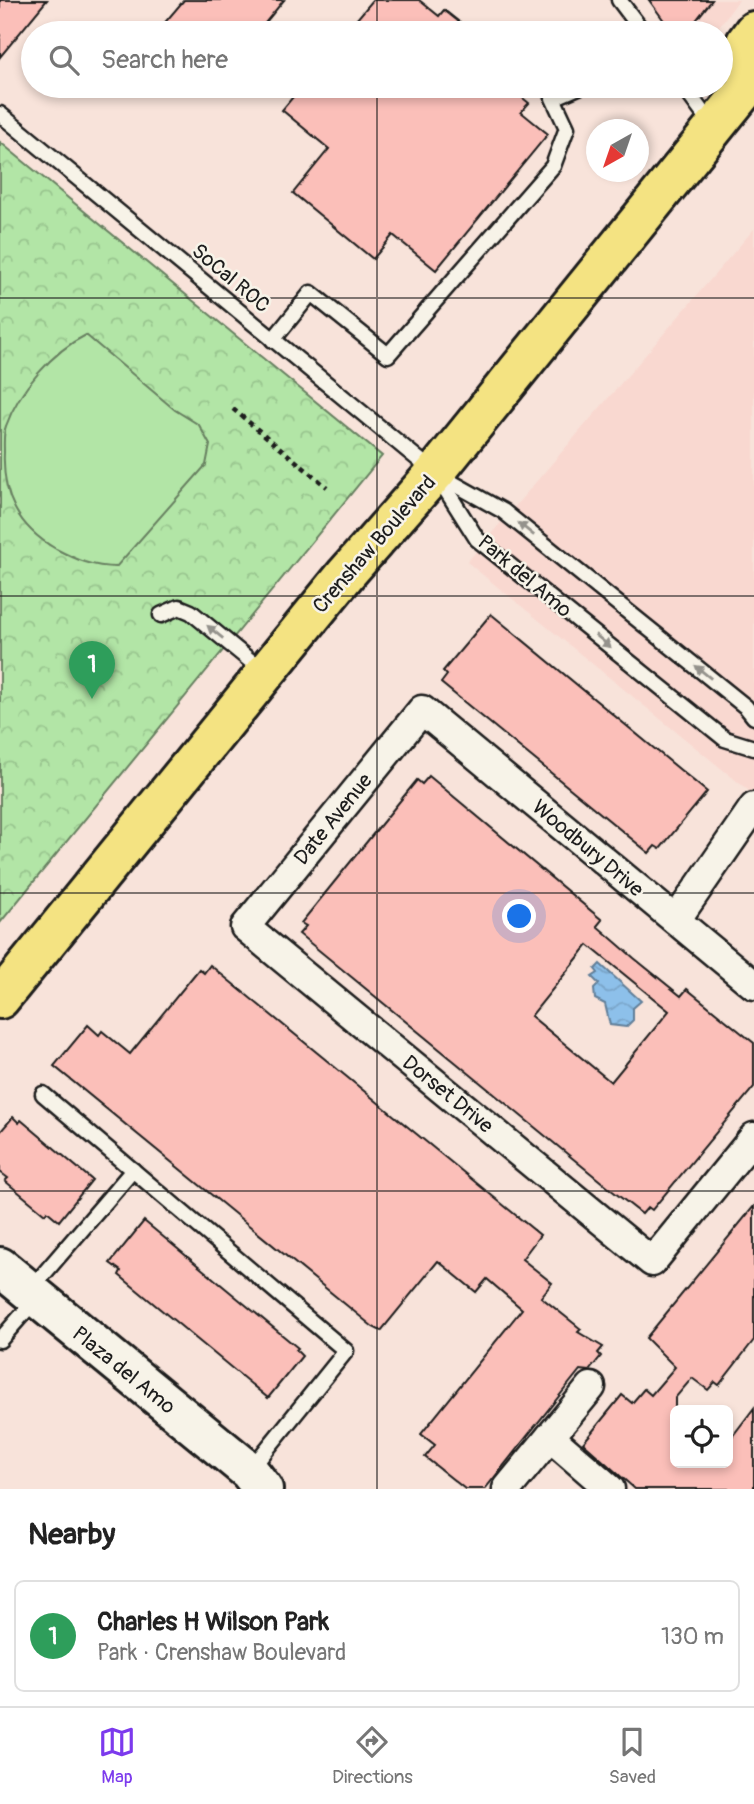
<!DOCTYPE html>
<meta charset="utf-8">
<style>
body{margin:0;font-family:Pangolin,sans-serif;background:#f6f6f6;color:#222}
.controls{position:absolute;right:21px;bottom:21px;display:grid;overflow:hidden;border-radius:10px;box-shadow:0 4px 10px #0003}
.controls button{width:63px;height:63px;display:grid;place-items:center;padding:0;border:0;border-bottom:2px solid #e0e0e0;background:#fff;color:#222;font:35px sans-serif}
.compass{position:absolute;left:586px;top:119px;width:63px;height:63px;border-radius:50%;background:#fff;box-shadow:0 4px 10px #0003;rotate:220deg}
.you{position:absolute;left:520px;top:917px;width:24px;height:24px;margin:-18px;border:5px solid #fff;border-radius:50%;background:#1a73e8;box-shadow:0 0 0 10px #1a73e833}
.badge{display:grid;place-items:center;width:46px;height:46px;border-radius:50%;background:#7c3aed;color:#fff;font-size:23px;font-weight:700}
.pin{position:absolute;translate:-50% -58px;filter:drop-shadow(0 2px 4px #0008)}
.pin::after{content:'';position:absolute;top:37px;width:24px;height:21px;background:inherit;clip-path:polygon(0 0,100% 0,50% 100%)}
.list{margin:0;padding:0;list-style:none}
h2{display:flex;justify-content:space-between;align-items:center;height:91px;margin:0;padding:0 28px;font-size:30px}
h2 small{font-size:23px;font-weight:400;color:#767676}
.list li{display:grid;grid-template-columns:46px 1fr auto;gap:21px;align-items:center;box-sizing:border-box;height:112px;margin:0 14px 14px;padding:0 14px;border:2px solid #e0e0e0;border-radius:10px}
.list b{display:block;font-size:26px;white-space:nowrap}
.list p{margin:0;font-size:23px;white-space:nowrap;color:#767676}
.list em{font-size:23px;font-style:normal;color:#767676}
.icon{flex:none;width:38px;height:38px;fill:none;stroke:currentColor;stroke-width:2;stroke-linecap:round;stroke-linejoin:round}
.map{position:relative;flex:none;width:754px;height:1489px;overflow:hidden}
.search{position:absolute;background:#fff;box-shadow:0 4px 10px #0003;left:21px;right:21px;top:21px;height:77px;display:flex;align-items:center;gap:18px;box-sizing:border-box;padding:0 24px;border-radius:38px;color:#767676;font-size:26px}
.sheet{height:217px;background:#fff}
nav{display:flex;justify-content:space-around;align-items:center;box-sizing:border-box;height:98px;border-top:2px solid #e0e0e0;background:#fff;font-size:19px;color:#767676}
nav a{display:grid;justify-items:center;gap:4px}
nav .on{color:#7c3aed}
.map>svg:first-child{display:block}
.built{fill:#f9d8d0}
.forest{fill:url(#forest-crowns);stroke:#678061;stroke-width:2}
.garden{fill:#b2e5a6;stroke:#678061;stroke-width:2}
.water{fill:url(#water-waves);stroke:#607e98;stroke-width:2}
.building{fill:#fbbfb9;stroke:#1c1c1c;stroke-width:2;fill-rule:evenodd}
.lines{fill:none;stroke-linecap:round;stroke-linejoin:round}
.service-casing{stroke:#1c1c1c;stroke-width:19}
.minor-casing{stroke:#1c1c1c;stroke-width:33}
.secondary-casing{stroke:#1c1c1c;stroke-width:44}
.primary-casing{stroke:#1c1c1c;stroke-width:44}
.path{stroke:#1c1c1c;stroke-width:4.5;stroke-dasharray:5 5;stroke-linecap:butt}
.service{stroke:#f7f3e8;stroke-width:14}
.minor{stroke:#f7f3e8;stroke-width:28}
.secondary{stroke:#f7f3e8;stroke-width:38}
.primary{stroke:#f4e382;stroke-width:38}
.oneway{fill:#94928c}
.grid{fill:none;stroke:#1c1c1c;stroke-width:2;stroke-opacity:0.55}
.labels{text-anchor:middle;stroke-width:5;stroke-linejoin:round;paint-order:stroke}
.street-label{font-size:21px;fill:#1c1c1c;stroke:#f7f3e8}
</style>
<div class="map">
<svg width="754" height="1489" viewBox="0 0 754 1489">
<defs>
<pattern id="forest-crowns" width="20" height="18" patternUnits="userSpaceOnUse" patternTransform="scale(1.75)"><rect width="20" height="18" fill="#b2e5a6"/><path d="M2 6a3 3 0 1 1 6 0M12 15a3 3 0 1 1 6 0" fill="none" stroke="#98c48e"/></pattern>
<pattern id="water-waves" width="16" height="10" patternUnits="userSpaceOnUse" patternTransform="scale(1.75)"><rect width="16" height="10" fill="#8dc0ea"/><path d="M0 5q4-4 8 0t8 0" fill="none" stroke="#79a4c8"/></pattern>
</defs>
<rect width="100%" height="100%" fill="#f8e3da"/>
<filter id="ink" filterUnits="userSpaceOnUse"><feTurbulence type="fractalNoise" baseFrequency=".0143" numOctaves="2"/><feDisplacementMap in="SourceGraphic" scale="14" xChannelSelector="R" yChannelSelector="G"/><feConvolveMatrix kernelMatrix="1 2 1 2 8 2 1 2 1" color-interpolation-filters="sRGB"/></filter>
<g filter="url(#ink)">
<!-- built -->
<g class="built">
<polygon points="652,0 739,0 714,33 676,33"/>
<polygon points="754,229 754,795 467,562"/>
</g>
<!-- forest -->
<polygon class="forest" points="0,142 382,456 0,923"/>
<!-- garden -->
<path class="garden" d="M86,335L175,410L199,425L210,445L206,465L116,567C93,567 77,560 56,549C18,527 2,496 4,452C4,444 3,433 6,426C18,391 53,351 86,335Z"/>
<!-- water -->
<polygon class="water" points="600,964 641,1001 633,1008 633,1020 626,1027 610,1025 605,1004 595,999 594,989 599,984 592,977 598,973 595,969"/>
<!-- building -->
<g class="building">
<polygon points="0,0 47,0 0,57"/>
<polygon points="184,0 284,0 257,33 156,33"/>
<polygon points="373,0 419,0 439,16 444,10 473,33 345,33"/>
<polygon points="649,0 712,0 686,33 673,33"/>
<polygon points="302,86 508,86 529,103 521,112 548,134 436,270 393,235 373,259 293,193 329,149 282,110"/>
<polygon points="491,614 707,792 660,849 655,846 649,853 441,683 447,675 443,671"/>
<path d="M429,776L602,920L597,926L634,958L681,996L687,989L754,1043V1087L652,1210L648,1207L642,1214L610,1189L299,934L306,926L301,923L348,865L417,780L422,784ZM588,945L669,1011L611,1082L531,1016Z"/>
<polygon points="210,965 540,1235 522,1259 552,1283 541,1297 581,1329 578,1332 603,1347 598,1353 601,1356 589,1371 580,1370 485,1489 465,1489 425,1457 435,1445 421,1434 522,1309 487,1279 476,1292 438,1261 381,1331 373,1327 54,1066 88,1025 99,1035 102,1031 130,1054 199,969 204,973"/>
<polygon points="13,1117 19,1123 21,1120 92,1180 59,1221 47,1211 45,1214 5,1181 8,1178 0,1172 0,1132"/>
<polygon points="754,1206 754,1340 719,1385 715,1382 708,1390 692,1378 675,1398 675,1463 728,1463 728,1442 754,1408 754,1489 635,1489 583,1443 622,1395 632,1403 644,1389 651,1395 675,1367 646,1338"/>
<polygon points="144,1221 298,1348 296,1350 302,1356 268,1398 119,1275 121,1271 110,1263"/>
</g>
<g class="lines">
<!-- service casing -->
<g class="service-casing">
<g id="service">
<polyline points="619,0 644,33"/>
<polyline points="683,86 713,127"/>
<polyline points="0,114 435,473 503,511 746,707 754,717"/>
<polyline points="273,340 311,293 388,355 553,166 567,128 553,98 581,86"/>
<polyline points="436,474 477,539 725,739 754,748"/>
<polyline points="161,615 179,607 191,612 264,672"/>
<polyline points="43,1094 346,1351 250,1470"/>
<polyline points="30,1290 133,1170"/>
<polyline points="0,1340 36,1299"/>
</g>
</g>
<!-- minor casing -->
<g class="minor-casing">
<g id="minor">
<polyline points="676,920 754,807"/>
<polyline points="754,985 422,710 245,927 652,1262 754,1137"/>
<polyline points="550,1437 610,1489"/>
<polyline points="507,1489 591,1387"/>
</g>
</g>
<!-- secondary casing -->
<g class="secondary-casing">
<polyline id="secondary" points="0,1267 249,1471 263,1489"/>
</g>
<!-- primary casing -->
<g class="primary-casing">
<g id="primary">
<polyline points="747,87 746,42 754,31"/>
<polyline points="0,999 346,574 435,473 747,87 754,84"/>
</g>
</g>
<!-- path -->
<polyline class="path" points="233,409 327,487"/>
<!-- service -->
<use href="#service" class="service"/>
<!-- minor -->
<use href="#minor" class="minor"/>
<!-- secondary -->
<use href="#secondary" class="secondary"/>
<!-- primary -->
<use href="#primary" class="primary"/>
</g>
<!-- one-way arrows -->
<defs><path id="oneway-solid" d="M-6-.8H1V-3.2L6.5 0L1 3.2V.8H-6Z" transform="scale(1.75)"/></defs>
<g class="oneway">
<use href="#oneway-solid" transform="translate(526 529) rotate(-141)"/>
<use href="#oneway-solid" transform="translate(215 632) rotate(-141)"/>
<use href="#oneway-solid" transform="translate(603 641) rotate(39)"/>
<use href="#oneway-solid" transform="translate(703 672) rotate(-141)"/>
</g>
</g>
<!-- grid -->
<path class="grid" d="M377,0V33M377,86V1489M0,298H754M0,596H754M0,893H754M0,1191H754"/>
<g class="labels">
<!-- street labels -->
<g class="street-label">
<text transform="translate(231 278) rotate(40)" y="7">SoCal ROC</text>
<text transform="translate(374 544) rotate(-49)" y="7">Crenshaw Boulevard</text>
<text transform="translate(525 576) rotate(40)" y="7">Park del Amo</text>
<text transform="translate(333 819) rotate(-51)" y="7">Date Avenue</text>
<text transform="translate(588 848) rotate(40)" y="7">Woodbury Drive</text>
<text transform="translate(448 1094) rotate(39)" y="7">Dorset Drive</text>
<text transform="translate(124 1370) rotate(39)" y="7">Plaza del Amo</text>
</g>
</g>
</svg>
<div class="controls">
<button><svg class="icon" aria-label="locate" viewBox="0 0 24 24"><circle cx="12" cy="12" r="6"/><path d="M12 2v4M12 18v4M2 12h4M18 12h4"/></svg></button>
</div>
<svg class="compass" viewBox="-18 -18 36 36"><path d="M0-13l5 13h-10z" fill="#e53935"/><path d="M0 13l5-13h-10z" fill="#767676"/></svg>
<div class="you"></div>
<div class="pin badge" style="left:92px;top:699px;background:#2e9e5b">1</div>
<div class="search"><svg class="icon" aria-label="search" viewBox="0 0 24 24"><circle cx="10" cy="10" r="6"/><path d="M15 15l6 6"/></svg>Search here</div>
</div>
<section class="sheet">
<h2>Nearby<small></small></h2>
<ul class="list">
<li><span class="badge" style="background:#2e9e5b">1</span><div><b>Charles H Wilson Park</b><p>Park · Crenshaw Boulevard</p></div><em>130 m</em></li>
</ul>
</section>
<nav>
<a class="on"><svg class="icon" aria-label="map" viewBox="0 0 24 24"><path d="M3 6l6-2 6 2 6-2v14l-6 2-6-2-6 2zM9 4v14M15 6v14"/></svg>Map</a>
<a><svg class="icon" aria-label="directions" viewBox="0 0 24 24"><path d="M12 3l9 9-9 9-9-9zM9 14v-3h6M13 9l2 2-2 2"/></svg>Directions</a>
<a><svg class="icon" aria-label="saved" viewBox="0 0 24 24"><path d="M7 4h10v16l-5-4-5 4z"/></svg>Saved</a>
</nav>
